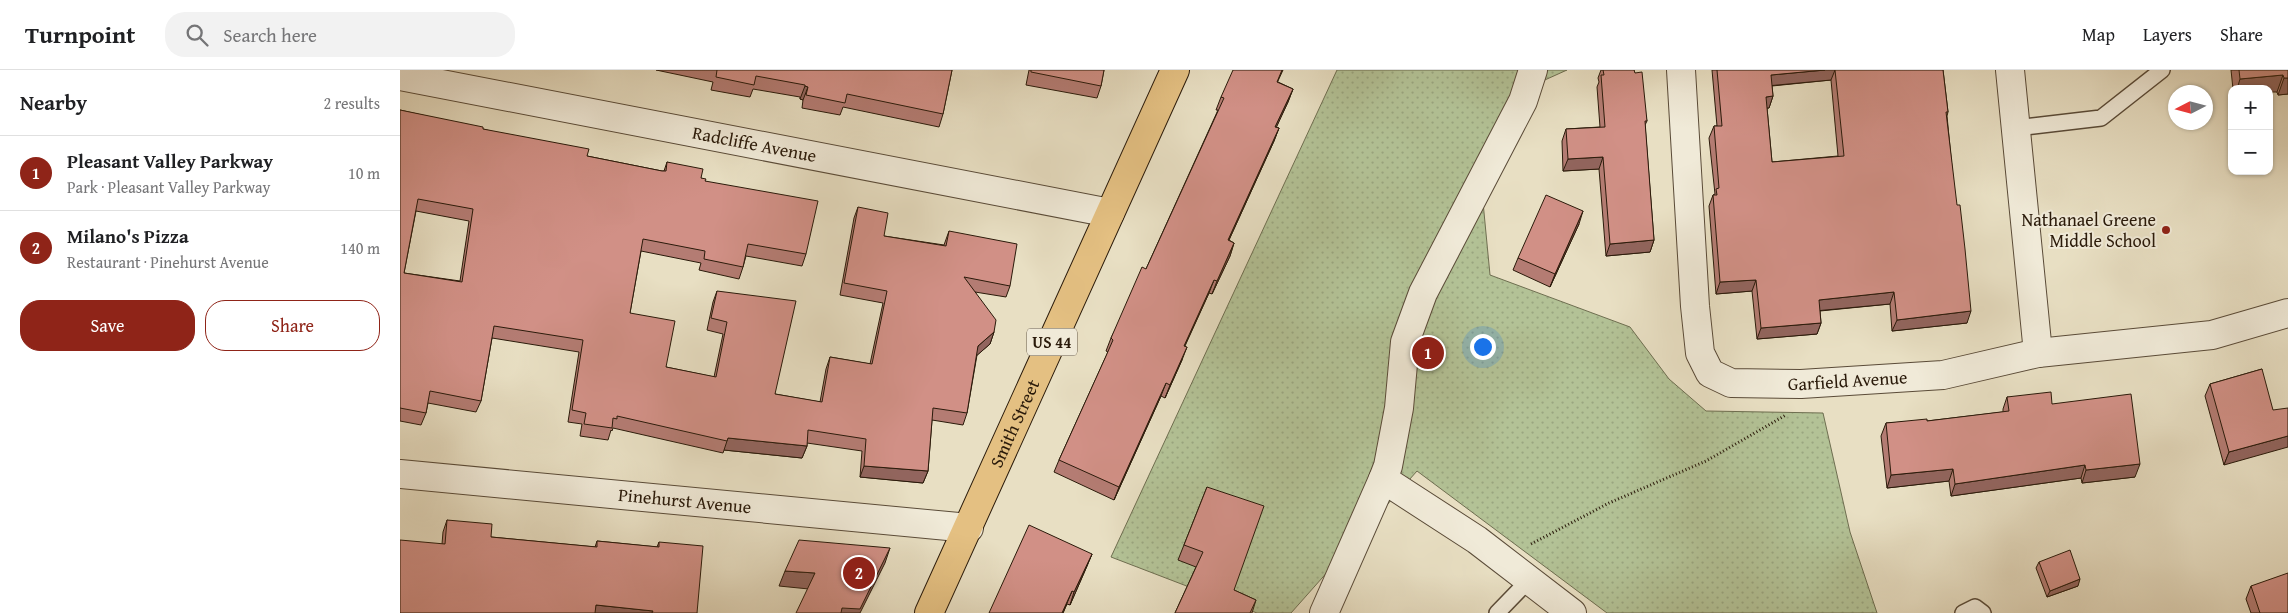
<!DOCTYPE html>
<meta charset="utf-8">
<style>
body{margin:0;font-family:"Gentium Book Plus",serif;background:#f2f2f2;color:#202124}
.controls{position:absolute;right:15px;top:15px;display:grid;overflow:hidden;border-radius:10px;box-shadow:0 1px 4px #0004}
.controls button{width:45px;height:45px;display:grid;place-items:center;padding:0;border:0;border-bottom:1px solid #e0e0e0;background:#fff;color:#202124;font:25px sans-serif}
.compass{position:absolute;left:1768px;top:15px;width:45px;height:45px;border-radius:50%;background:#fff;box-shadow:0 1px 4px #0004;rotate:264deg}
.you{position:absolute;left:1082px;top:276px;width:18px;height:18px;margin:-12px;border:4px solid #fff;border-radius:50%;background:#1a73e8;box-shadow:0 0 0 8px #1a73e833}
.badge{display:grid;place-items:center;width:32px;height:32px;border-radius:50%;background:#8f2418;color:#fff;font-size:16px;font-weight:700}
.pin{position:absolute;translate:-50% -50%;border:2px solid #fff;box-shadow:0 1px 5px #0006}
.list{margin:0;padding:0;list-style:none}
h2{display:flex;justify-content:space-between;align-items:center;height:65px;margin:0;padding:0 20px;font-size:21px}
h2 small{font-size:16px;font-weight:400;color:#757577}
.list li{display:grid;grid-template-columns:32px 1fr auto;gap:15px;align-items:center;box-sizing:border-box;height:75px;padding:0 20px;border-top:1px solid #e0e0e0}
.list b{display:block;font-size:19px;white-space:nowrap}
.list p{margin:0;font-size:16px;white-space:nowrap;color:#757577}
.list em{font-size:16px;font-style:normal;color:#757577}
.actions{display:flex;gap:10px;padding:15px 20px}
.actions a{flex:1;padding:11px 0;border:1px solid #8f2418;border-radius:20px;text-align:center;font-size:18px;color:#8f2418}
.actions .main{background:#8f2418;color:#fff}
.icon{flex:none;width:28px;height:28px;fill:none;stroke:currentColor;stroke-width:2;stroke-linecap:round;stroke-linejoin:round}
.map{position:relative;flex:none;width:1888px;height:543px;overflow:hidden}
header{display:flex;align-items:center;gap:30px;box-sizing:border-box;height:70px;padding:0 25px;background:#fff;border-bottom:1px solid #e0e0e0}
header strong{font-size:24px}
nav{display:flex;gap:28px;margin-inline-start:auto;font-size:18px}
.search{width:350px;height:45px;background:#f2f2f2;display:flex;align-items:center;gap:12px;box-sizing:border-box;padding:0 18px;border-radius:20px;color:#757577;font-size:19px}
main{display:flex}
aside{flex:1;background:#fff}
.map>svg:first-child{display:block}
.park{fill:url(#park-dots);stroke:#6e6e50}
.lines{fill:none;stroke-linecap:round;stroke-linejoin:round}
.service-casing{stroke:#5a4b38;stroke-width:18}
.minor-casing{stroke:#5a4b38;stroke-width:30}
.tertiary-casing{stroke:#5a4b38;stroke-width:30}
.primary-casing{stroke:#2a1a0a;stroke-width:30}
.path{stroke:#2a1a0a;stroke-width:3;stroke-dasharray:1 2.5;stroke-linecap:butt}
.service{stroke:#f0ead8;stroke-width:15}
.minor{stroke:#f0ead8;stroke-width:28}
.tertiary{stroke:#f0ead8;stroke-width:28}
.primary{stroke:#e4c082;stroke-width:28}
.wall{fill:#b47c73;stroke:#2a1a0a;fill-rule:evenodd}
.shaded-wall{fill:#92655e;stroke:#2a1a0a}
.building{fill:#d19086;stroke:#2a1a0a;fill-rule:evenodd}
.poi-dot{fill:#8f2418;stroke:#f0ead8;stroke-width:2}
.labels{text-anchor:middle;stroke-width:4;stroke-linejoin:round;paint-order:stroke}
.shield{fill:#f0ead8;stroke:#655848;stroke-width:1}
.shield-label{font-size:16px;font-weight:bold;fill:#2a1a0a}
.street-label{font-size:18px;fill:#2a1a0a;stroke:#f0ead8}
.poi-label{font-size:18px;fill:#2a1a0a;stroke:#f0ead8;text-anchor:end}
</style>
<header>
<strong>Turnpoint</strong>
<div class="search"><svg class="icon" aria-label="search" viewBox="0 0 24 24"><circle cx="10" cy="10" r="6"/><path d="M15 15l6 6"/></svg>Search here</div>
<nav><a>Map</a><a>Layers</a><a>Share</a></nav>
</header>
<main>
<aside>
<h2>Nearby<small>2 results</small></h2>
<ul class="list">
<li><span class="badge">1</span><div><b>Pleasant Valley Parkway</b><p>Park · Pleasant Valley Parkway</p></div><em>10 m</em></li>
<li><span class="badge">2</span><div><b>Milano's Pizza</b><p>Restaurant · Pinehurst Avenue</p></div><em>140 m</em></li>
</ul>
<div class="actions"><a class="main">Save</a><a>Share</a></div>
</aside>
<div class="map">
<svg width="1888" height="543" viewBox="0 0 1888 543">
<defs>
<pattern id="park-dots" width="8" height="8" patternUnits="userSpaceOnUse" patternTransform="scale(1.25)"><rect width="8" height="8" fill="#b3c296"/><path d="M2 2h.1M6 6h.1" fill="none" stroke="#9aa680" stroke-width="1.8" stroke-linecap="round"/></pattern>
</defs>
<rect width="100%" height="100%" fill="#e8dfc3"/>
<filter id="stains"><feTurbulence type="fractalNoise" baseFrequency=".004" numOctaves="4"/><feColorMatrix values="0 0 0 0 .2 0 0 0 0 .09 0 0 0 0 .02 0 0 0 .5 -.17"/></filter>
<radialGradient id="worn" r=".72"><stop offset=".6" stop-color="#630" stop-opacity="0"/><stop offset="1" stop-color="#630" stop-opacity=".3"/></radialGradient>
<!-- park -->
<polygon class="park" points="937,0 1167,0 1127,18 1081,111 1090,205 1230,257 1269,309 1306,341 1423,343 1450,462 1477,543 1207,543 1017,401 891,543 857,543 711,487"/>
<g class="lines">
<!-- service casing -->
<g class="service-casing">
<g id="service">
<polyline points="1616,58 1701,48 1762,0"/>
<polyline points="1097,543 1129,510"/>
<polyline points="1563,543 1575,537 1583,543"/>
</g>
</g>
<!-- minor casing -->
<g class="minor-casing">
<g id="minor">
<path id="s1" d="M1281,0L1295,236L1300,283L1310,303L1331,313L1401,314L1543,305L1638,283L1812,265L1888,243"/>
<polyline points="1610,0 1638,283"/>
<path id="s2" d="M0,6L710,143"/>
<path id="s3" d="M0,404L569,458"/>
<polyline points="924,543 983,409"/>
</g>
</g>
<!-- tertiary casing -->
<g class="tertiary-casing">
<polyline id="tertiary" points="1133,0 1123,31 1023,223 1005,272 999,338 988,396 983,409 1077,470 1172,543"/>
</g>
<!-- primary casing -->
<g class="primary-casing">
<g id="primary">
<path id="s4" d="M529,543L775,0"/>
</g>
</g>
<!-- path -->
<polyline class="path" points="1131,474 1209,433 1306,391 1386,345"/>
<!-- service -->
<use href="#service" class="service"/>
<!-- minor -->
<use href="#minor" class="minor"/>
<!-- tertiary -->
<use href="#tertiary" class="tertiary"/>
<!-- primary -->
<use href="#primary" class="primary"/>
</g>
<!-- wall -->
<g class="wall">
<polygon points="256,0 552,0 543,44 539,57 443,37 440,45 402,38 403,30 400,29 400,27 353,19 350,27 311,20 313,12"/>
<polygon points="629,0 704,0 701,16 697,28 626,15"/>
<polygon points="1201,0 1234,0 1247,51 1245,55 1254,170 1250,182 1206,186 1199,99 1163,101 1162,71 1166,59 1200,57 1197,17 1199,12 1198,8"/>
<path d="M1312,0H1543L1548,42L1547,46L1567,253L1492,261L1490,234L1420,241L1421,253L1417,264L1357,269L1352,221L1316,224L1309,136L1313,125L1315,124L1309,68L1314,56H1317ZM1431,10L1438,86L1372,92L1367,38H1369L1373,26L1372,16Z"/>
<polygon points="1831,0 1888,0 1888,24 1878,25 1877,22 1869,19 1833,19"/>
<polygon points="878,12 893,19 888,32 876,57 879,58 874,71 829,170 834,173 830,186 812,224 809,223 785,276 782,290 765,328 761,326 714,430 654,402 659,390 708,282 706,281 711,268 746,199 818,40 816,40 821,27"/>
<path d="M0,40L83,59L187,86L262,101H264L267,92L301,108L406,184L402,196L346,186L343,197L339,209L299,200L301,193L241,181L230,243L266,297L314,307L323,264L307,260L313,232L317,221L375,324L420,332L426,299L430,287L470,294L483,233L440,225L454,148L458,137L484,166L544,175L549,161L610,216L606,227L575,222L594,262L590,274L577,285L567,343L563,355L532,350L528,401L523,413L460,407L462,381L407,373V376L402,388L324,380L323,383L213,358L212,361L211,360L208,370L180,366L182,354L168,352L179,282L92,268L81,331L76,342L28,333L26,343L21,355L0,351ZM16,141L69,151L60,211L4,203Z"/>
<polygon points="1179,154 1150,217 1113,200 1118,188"/>
<polygon points="1862,299 1824,395 1805,326 1810,314"/>
<polygon points="1607,327 1652,334 1735,407 1682,413 1681,408 1551,426 1549,411 1487,418 1481,366 1486,353 1527,351 1603,342 1603,339"/>
<polygon points="807,417 834,520 856,530 852,543 775,543 796,497 778,490"/>
<polygon points="47,450 91,467 195,477 197,471 257,477 259,472 297,543 0,543 42,474 43,462"/>
<polygon points="692,484 687,496 670,535 667,534 663,543 589,543"/>
<polygon points="1639,492 1678,516 1647,527 1636,498"/>
<polygon points="1851,516 1888,543 1851,543 1846,529"/>
</g>
<!-- shaded-wall -->
<g class="shaded-wall">
<polygon points="882,0 883,0 872,24"/>
<polygon points="1425,0 1435,0 1431,10 1367,16 1371,5"/>
<polygon points="1883,5 1877,22 1869,22 1869,19 1837,19 1840,9"/>
<polygon points="1884,8 1888,8 1888,24 1878,25"/>
<polygon points="405,16 408,17 403,30 400,29"/>
<polygon points="893,19 888,32 871,69 875,57"/>
<polygon points="1373,26 1369,38 1361,38 1366,27"/>
<polygon points="879,58 874,71 823,183 828,170"/>
<polygon points="1203,87 1199,99 1163,101 1168,89"/>
<polygon points="1183,141 1179,154 1150,217 1155,204"/>
<polygon points="1254,170 1250,182 1206,186 1210,174"/>
<polygon points="834,173 830,186 812,224 817,211"/>
<polygon points="814,210 809,223 779,288 784,276"/>
<polygon points="1356,210 1352,221 1316,224 1320,212"/>
<polygon points="1494,222 1490,234 1415,241 1419,230"/>
<polygon points="1571,241 1567,253 1492,261 1497,250"/>
<polygon points="1421,253 1417,264 1357,269 1361,258"/>
<polygon points="594,262 590,274 574,288 578,276"/>
<polygon points="787,277 782,290 765,328 770,315"/>
<polygon points="766,313 761,326 714,430 719,417"/>
<polygon points="1888,366 1888,377 1824,395 1829,382"/>
<polygon points="328,368 407,376 402,388 324,380"/>
<polygon points="1740,394 1735,407 1682,413 1686,400"/>
<polygon points="1685,395 1681,408 1551,426 1555,414"/>
<polygon points="464,396 528,401 523,413 460,407"/>
<polygon points="1553,399 1549,411 1487,418 1491,405"/>
<polygon points="490,478 485,493 460,543 440,543 442,538"/>
<polygon points="692,484 687,496 670,535 674,522"/>
<polygon points="385,501 415,503 409,519 379,516"/>
<polygon points="1680,509 1678,516 1647,527 1650,521"/>
<polygon points="672,521 663,543 662,543"/>
<polygon points="196,535 253,541 252,543 193,543"/>
</g>
<!-- building -->
<g class="building">
<polygon points="317,0 552,0 543,44 447,24 445,33 406,25 408,17 405,16 405,15 356,6 354,15 316,7"/>
<polygon points="631,0 704,0 701,16 631,2"/>
<polygon points="833,0 882,0 877,12 893,19 875,57 879,58 828,170 834,173 817,211 814,210 784,276 787,277 770,315 766,313 719,417 659,390 706,286 713,270 711,268 742,197 746,199 824,28 821,27"/>
<polygon points="1203,0 1234,0 1235,3 1242,2 1247,51 1245,51 1254,170 1210,174 1203,87 1168,89 1166,59 1205,57 1201,5 1204,5"/>
<polygon points="1317,0 1425,0 1371,5 1373,26 1366,27 1372,92 1444,86 1435,0 1543,0 1548,42 1546,42 1557,135 1560,135 1565,179 1571,241 1497,250 1494,222 1419,230 1421,253 1361,258 1356,210 1320,212 1313,125 1317,125 1316,119 1319,118 1314,56 1322,56"/>
<polygon points="1839,0 1888,0 1888,8 1884,8 1883,5 1840,9"/>
<path d="M0,40L83,57V59L189,79L187,86L262,101H266L267,92L303,99L301,108L306,109L305,111L418,131L406,184L348,174L343,197L304,189L305,181L243,169L230,243L275,251L266,297L316,307L327,252L311,248L317,221L396,231L375,324L422,332L430,287L472,294L487,221L444,213L458,137L488,143L484,166L546,176L549,161L617,174L610,216L564,207L596,250L594,262L578,276L567,343L533,338L528,401L464,396L466,369L408,360L407,376L328,368L327,371L217,346V349L213,348L212,358L184,354L186,343L172,340L183,270L94,256L81,331L30,321L26,343L0,338ZM18,129L73,139L62,212L4,203Z"/>
<polygon points="1146,125 1183,141 1155,204 1118,188"/>
<polygon points="1862,299 1873,340 1888,338 1888,366 1829,382 1810,314"/>
<polygon points="1651,322 1652,334 1731,324 1740,394 1686,400 1685,395 1555,414 1553,399 1491,405 1486,353 1527,349 1527,351 1609,341 1607,327"/>
<polygon points="807,417 864,436 834,520 856,530 850,543 775,543 803,482 784,475"/>
<polygon points="47,450 92,454 91,467 197,477 197,471 259,477 259,472 303,476 297,543 252,543 253,541 196,535 195,543 0,543 0,470 45,474"/>
<polygon points="629,455 692,484 674,522 672,521 662,543 589,543"/>
<polygon points="399,470 490,478 460,539 442,538 441,543 396,543 415,503 385,501"/>
<polygon points="1670,480 1680,509 1650,521 1639,492"/>
<polygon points="1888,503 1888,543 1860,543 1851,516"/>
</g>
<!-- markers -->
<circle class="poi-dot" cx="1766" cy="160" r="5"/>
<g class="labels">
<!-- shield labels -->
<rect class="shield" x="627" y="258.5" width="50" height="27" rx="4"/>
<g class="shield-label">
<text x="652" y="278">US 44</text>
</g>
<!-- street labels -->
<g class="street-label">
<text dy="6" stroke="none"><textPath href="#s2" startOffset="361">Radcliffe Avenue</textPath></text>
<text dy="6" stroke="none"><textPath href="#s1" startOffset="446">Garfield Avenue</textPath></text>
<text dy="6" stroke="none"><textPath href="#s4" startOffset="208">Smith Street</textPath></text>
<text dy="6" stroke="none"><textPath href="#s3" startOffset="286">Pinehurst Avenue</textPath></text>
</g>
<!-- poi labels -->
<g class="poi-label">
<text x="1756" y="156">Nathanael Greene<tspan x="1756" dy="21">Middle School</tspan></text>
</g>
</g>
<rect width="100%" height="100%" filter="url(#stains)"/>
<rect width="100%" height="100%" fill="url(#worn)"/>
</svg>
<div class="controls">
<button>+</button>
<button>−</button>
</div>
<svg class="compass" viewBox="-18 -18 36 36"><path d="M0-13l5 13h-10z" fill="#e53935"/><path d="M0 13l5-13h-10z" fill="#757577"/></svg>
<div class="you"></div>
<div class="pin badge" style="left:1028px;top:283px">1</div>
<div class="pin badge" style="left:459px;top:503px">2</div>
</div>
</main>
